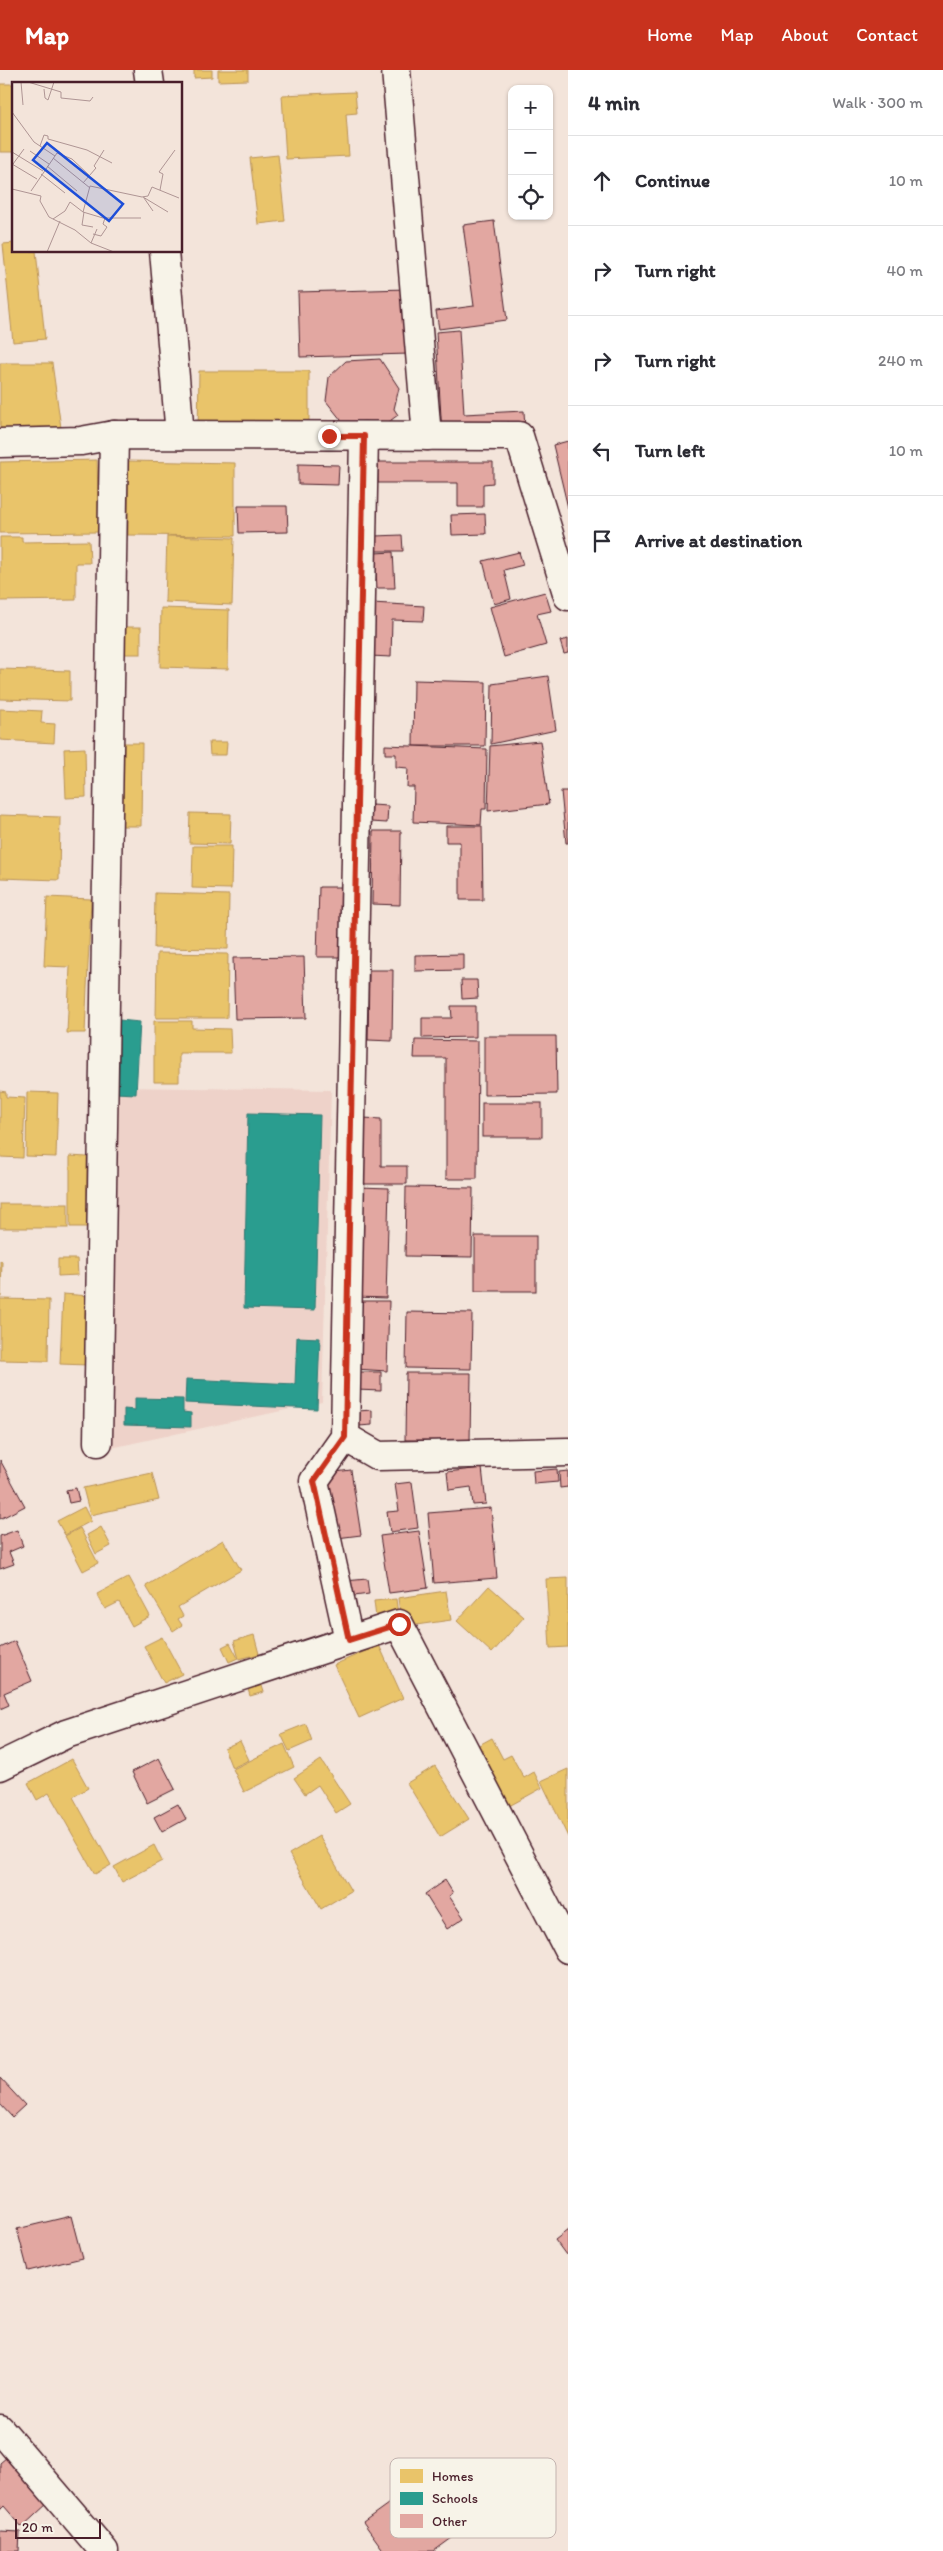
<!DOCTYPE html>
<meta charset="utf-8">
<style>
body{margin:0;font-family:Itim,sans-serif;background:#f7f7f7;color:#2b2b33}
.controls{position:absolute;right:15px;top:15px;display:grid;overflow:hidden;border-radius:10px;box-shadow:0 1px 4px #0004}
.controls button{width:45px;height:45px;display:grid;place-items:center;padding:0;border:0;border-bottom:1px solid #e1e1e2;background:#fff;color:#2b2b33;font:25px sans-serif}
.scale{position:absolute;left:15px;bottom:12px;width:86px;box-sizing:border-box;padding-left:5px;border:2px solid #4a1f2b;border-top:0;font-size:14px;line-height:18px;white-space:nowrap;color:#4a1f2b;-webkit-text-stroke:4px #f7f3e8;paint-order:stroke}
.stop{position:absolute;width:15px;height:15px;margin:-11px;border:4px solid #c8321e;border-radius:50%;background:#fff}
.stop.end{background:#c8321e;border-color:#fff;box-shadow:0 1px 5px #0008}
.list{margin:0;padding:0;list-style:none}
h2{display:flex;justify-content:space-between;align-items:center;height:65px;margin:0;padding:0 20px;font-size:21px}
h2 small{font-size:16px;font-weight:400;color:#7c7c81}
.list li{display:grid;grid-template-columns:32px 1fr auto;gap:15px;align-items:center;box-sizing:border-box;height:90px;padding:0 20px;border-top:1px solid #e1e1e2}
.list b{display:block;font-size:19px;white-space:nowrap}
.list em{font-size:16px;font-style:normal;color:#7c7c81}
.icon{flex:none;width:28px;height:28px;fill:none;stroke:currentColor;stroke-width:2;stroke-linecap:round;stroke-linejoin:round}
.map{position:relative;flex:none;width:568px;height:2481px;overflow:hidden}
header{display:flex;align-items:center;gap:30px;box-sizing:border-box;height:70px;padding:0 25px;background:#c8321e;color:#fff}
header strong{font-size:24px}
nav{display:flex;gap:28px;margin-inline-start:auto;font-size:18px}
main{display:flex}
aside{flex:1;background:#fff}
.map>svg:first-child{display:block}
.built{fill:#eed2c9}
.homes{fill:#e9c46a;stroke:#b99257}
.schools{fill:#2a9d8f;stroke:#347771}
.building{fill:#e2a7a1;stroke:#4a1f2b}
.lines{fill:none;stroke-linecap:round;stroke-linejoin:round}
.minor-casing{stroke:#4a1f2b;stroke-width:31}
.minor{stroke:#f7f3e8;stroke-width:28}
.route{stroke:#c8321e;stroke-width:6}
.inset-road{fill:none;stroke:#af9594;stroke-width:1}
.view{fill:#1d4ed8;fill-opacity:0.15;stroke:#1d4ed8;stroke-width:2.5}
.inset-edge{fill:none;stroke:#4a1f2b;stroke-width:2.5}
.key{fill:#f7f3e8;stroke:#c3b3af;stroke-width:1}
.key-label{font-size:14px;fill:#4a1f2b}
</style>
<header>
<strong>Map</strong>
<nav><a>Home</a><a>Map</a><a>About</a><a>Contact</a></nav>
</header>
<main>
<div class="map">
<svg width="568" height="2481" viewBox="0 0 568 2481">
<rect width="100%" height="100%" fill="#f3e4da"/>
<filter id="ink" filterUnits="userSpaceOnUse"><feTurbulence type="fractalNoise" baseFrequency=".02" numOctaves="2"/><feDisplacementMap in="SourceGraphic" scale="10" xChannelSelector="R" yChannelSelector="G"/><feConvolveMatrix kernelMatrix="1 2 1 2 8 2 1 2 1" color-interpolation-filters="sRGB"/></filter>
<g filter="url(#ink)">
<!-- built -->
<polygon class="built" points="119,1017 331,1020 322,1332 111,1378"/>
<!-- homes -->
<g class="homes">
<polygon points="194,0 212,0 212,7 194,8"/>
<polygon points="218,0 248,0 248,10 218,11"/>
<rect x="0" y="14" width="14" height="68"/>
<polygon points="355,22 357,43 346,44 349,86 286,89 282,25"/>
<polygon points="278,85 285,151 258,154 250,88"/>
<polygon points="14,173 14,181 36,181 45,269 13,272 3,174"/>
<polygon points="0,293 52,293 62,365 0,365"/>
<polygon points="199,301 309,301 309,363 198,362"/>
<polygon points="97,390 99,462 0,463 0,392"/>
<polygon points="128,391 235,393 235,466 128,465"/>
<polygon points="167,466 234,468 232,535 165,532"/>
<polygon points="0,467 22,467 22,472 89,471 90,493 76,493 76,530 0,531"/>
<polygon points="161,538 229,540 228,599 160,597"/>
<rect x="120" y="557" width="21" height="27"/>
<polygon points="0,599 70,601 70,631 0,629"/>
<polygon points="0,639 42,641 41,653 55,654 54,673 0,670"/>
<polygon points="209,672 227,672 226,685 210,685"/>
<polygon points="117,673 142,673 141,756 116,756"/>
<polygon points="85,678 86,727 66,728 64,679"/>
<polygon points="190,743 231,744 230,774 189,773"/>
<polygon points="0,745 60,747 59,810 0,808"/>
<polygon points="193,776 232,776 231,819 192,818"/>
<polygon points="155,823 229,825 228,879 154,878"/>
<polygon points="47,827 91,829 85,963 67,963 70,897 44,896"/>
<polygon points="157,883 228,884 227,948 156,948"/>
<polygon points="154,951 192,951 192,958 230,959 231,983 179,983 179,1012 154,1012"/>
<polygon points="0,1021 6,1022 6,1027 25,1028 23,1088 0,1087"/>
<polygon points="27,1022 58,1023 56,1087 26,1086"/>
<polygon points="70,1086 87,1087 87,1157 70,1157"/>
<rect x="0" y="1134" width="68" height="24"/>
<polygon points="58,1189 77,1189 78,1205 58,1206"/>
<polygon points="0,1191 2,1191 1,1227 0,1227"/>
<polygon points="63,1224 90,1226 88,1295 60,1294"/>
<polygon points="0,1229 49,1230 48,1291 0,1290"/>
<polygon points="152,1403 159,1430 90,1445 83,1418"/>
<polygon points="84,1437 91,1451 65,1465 57,1451"/>
<polygon points="101,1457 111,1476 96,1484 87,1465"/>
<polygon points="80,1458 98,1493 83,1501 65,1466"/>
<polygon points="223,1470 241,1500 178,1537 183,1546 178,1549 182,1555 173,1561 146,1516"/>
<polygon points="129,1507 150,1546 132,1556 119,1532 105,1539 97,1524"/>
<polygon points="568,1508 568,1577 550,1578 546,1509"/>
<polygon points="489,1516 524,1547 492,1583 457,1551"/>
<polygon points="446,1521 451,1550 402,1557 398,1528"/>
<polygon points="396,1529 398,1545 376,1548 374,1531"/>
<polygon points="254,1565 259,1584 239,1589 234,1571"/>
<polygon points="162,1567 182,1604 164,1613 144,1576"/>
<polygon points="230,1573 238,1588 229,1592 222,1577"/>
<polygon points="379,1575 403,1628 359,1648 334,1595"/>
<polygon points="259,1607 264,1622 250,1626 246,1612"/>
<polygon points="306,1654 312,1671 289,1681 281,1664"/>
<polygon points="492,1668 503,1689 511,1685 524,1708 534,1702 542,1718 500,1741 468,1681"/>
<polygon points="240,1671 249,1690 232,1698 224,1678"/>
<polygon points="284,1674 294,1697 244,1722 233,1699"/>
<polygon points="72,1689 88,1718 73,1727 111,1795 95,1804 49,1723 37,1730 28,1713"/>
<polygon points="321,1690 350,1734 336,1743 318,1715 305,1724 294,1708"/>
<polygon points="435,1696 469,1749 440,1767 407,1713"/>
<polygon points="568,1699 568,1767 541,1711"/>
<polygon points="319,1766 351,1821 321,1839 289,1784"/>
<polygon points="154,1775 162,1791 122,1812 114,1797"/>
</g>
<!-- schools -->
<g class="schools">
<polygon points="119,950 140,952 136,1024 115,1023"/>
<polygon points="248,1043 320,1045 315,1240 244,1238"/>
<polygon points="297,1267 320,1268 317,1339 185,1333 186,1309 295,1314"/>
<polygon points="135,1328 183,1329 183,1342 191,1343 191,1357 124,1355 124,1339 135,1340"/>
</g>
<!-- building -->
<g class="building">
<polygon points="494,151 507,250 439,259 436,241 474,236 463,155"/>
<polygon points="407,219 409,284 300,287 298,222"/>
<polygon points="459,260 464,344 524,341 525,360 442,364 436,262"/>
<polygon points="380,289 399,318 394,339 398,345 372,364 345,355 326,331 329,307 346,291"/>
<polygon points="568,371 568,438 553,375"/>
<polygon points="378,392 493,392 493,413 483,414 483,437 458,437 458,413 378,413"/>
<polygon points="298,394 339,395 338,415 298,414"/>
<polygon points="238,436 287,436 288,462 239,463"/>
<polygon points="485,444 486,464 452,465 451,445"/>
<polygon points="402,465 403,481 376,481 375,466"/>
<polygon points="393,482 395,518 377,518 375,483"/>
<polygon points="519,482 523,495 504,500 511,529 494,534 483,491"/>
<polygon points="545,522 551,541 537,544 546,575 504,587 490,537"/>
<polygon points="372,533 424,536 423,551 392,550 391,587 370,586"/>
<polygon points="568,569 568,583 564,584 560,571"/>
<polygon points="548,606 556,660 491,674 492,614"/>
<polygon points="414,610 486,612 485,676 413,676"/>
<polygon points="540,671 549,734 488,741 490,676"/>
<polygon points="385,675 487,679 486,739 482,739 481,755 413,752 414,717 407,717 408,698 396,697 396,684 385,684"/>
<polygon points="561,721 568,721 568,773 566,773"/>
<polygon points="372,735 388,736 387,753 371,752"/>
<polygon points="446,756 482,756 483,830 460,830 460,772 446,772"/>
<polygon points="373,761 401,761 400,835 372,834"/>
<polygon points="319,817 345,817 343,887 317,887"/>
<polygon points="463,884 463,900 415,901 415,885"/>
<polygon points="304,887 306,948 235,949 233,888"/>
<polygon points="369,900 393,900 392,971 368,970"/>
<polygon points="461,910 477,910 478,928 462,929"/>
<polygon points="451,936 476,936 476,967 422,968 422,948 452,948"/>
<polygon points="484,966 556,966 557,1024 484,1025"/>
<polygon points="415,970 478,971 477,1109 446,1109 446,988 414,988"/>
<rect x="482" y="1033" width="60" height="34"/>
<polygon points="363,1048 381,1049 381,1096 407,1096 407,1114 362,1114"/>
<polygon points="359,1117 389,1118 386,1228 356,1227"/>
<polygon points="406,1117 473,1118 472,1187 405,1186"/>
<rect x="475" y="1166" width="61" height="55"/>
<polygon points="358,1231 389,1231 387,1301 356,1299"/>
<polygon points="407,1242 472,1243 471,1299 406,1298"/>
<polygon points="356,1302 381,1302 381,1321 356,1320"/>
<polygon points="406,1303 471,1303 470,1371 405,1370"/>
<polygon points="372,1340 372,1355 359,1356 358,1341"/>
<polygon points="0,1390 25,1436 0,1449"/>
<polygon points="482,1398 486,1434 473,1435 471,1417 449,1420 447,1402"/>
<polygon points="557,1399 558,1412 534,1414 533,1401"/>
<polygon points="351,1400 361,1465 337,1468 328,1403"/>
<polygon points="568,1401 568,1417 560,1418 559,1402"/>
<polygon points="412,1412 418,1458 390,1462 387,1442 399,1441 395,1414"/>
<polygon points="76,1418 79,1431 69,1433 66,1420"/>
<polygon points="491,1438 497,1508 434,1513 428,1443"/>
<polygon points="17,1460 23,1476 9,1482 14,1494 0,1499 0,1466"/>
<polygon points="419,1461 428,1518 389,1523 380,1466"/>
<polygon points="367,1509 369,1524 347,1527 345,1511"/>
<polygon points="15,1571 32,1611 4,1623 9,1635 0,1639 0,1578"/>
<polygon points="159,1688 175,1719 147,1733 132,1702"/>
<polygon points="178,1734 186,1749 162,1762 154,1747"/>
<polygon points="445,1810 453,1823 449,1826 464,1848 447,1859 425,1824"/>
<polygon points="0,2008 25,2035 12,2047 0,2034"/>
<polygon points="71,2146 82,2188 28,2201 17,2159"/>
<polygon points="568,2160 568,2183 566,2185 555,2170"/>
<polygon points="7,2387 48,2433 22,2457 4,2436 0,2440 0,2393"/>
<polygon points="417,2413 456,2465 434,2481 384,2481 363,2452"/>
<polygon points="0,2461 20,2462 19,2481 0,2481"/>
</g>
<g class="lines">
<!-- minor casing -->
<g class="minor-casing">
<g id="minor">
<polyline points="148,0 150,14"/>
<polyline points="396,0 427,366"/>
<polyline points="164,181 180,365"/>
<polyline points="0,373 81,371 114,365 519,366 568,526"/>
<polyline points="345,1367 378,1386 568,1382"/>
<polyline points="98,1372 114,365"/>
<polyline points="349,1570 314,1411 345,1367 364,366"/>
<polyline points="0,1696 66,1664 399,1554 568,1879"/>
<polyline points="0,2359 104,2481"/>
</g>
</g>
<!-- minor -->
<use href="#minor" class="minor"/>
</g>
</g>
<g class="lines" filter="url(#ink)">
<!-- route -->
<polyline class="route" points="329,366 364,366 345,1367 314,1411 349,1570 399,1554"/>
</g>
<!-- overview -->
<g transform="translate(12 12)">
<rect width="170" height="170" fill="#f3e4da"/>
<path class="inset-road" d="M9,0L11,23M16,0L49,10V16L78,19L81,15M32,7L33,16L36,18L42,0M0,30L22,60L43,74M28,64L32,53L36,54V57L75,68L100,81M18,69L37,82M0,70L31,89M41,76L78,106M0,82L25,97M1,82L12,67M35,84L65,109M29,92L53,111M71,101L84,86L82,84L92,68M0,107L29,114L28,119L37,135L63,148L79,161L102,170M148,108L151,92L147,90L163,68M19,109L45,71L60,77L78,94M131,115L156,130M132,116L141,129M71,130L91,136H129M72,130L70,143L81,145M41,137L53,129L58,120L71,130L78,104L130,115L136,114L140,105L167,116M81,152L89,154L95,145L91,142L93,136M79,161L85,147M35,170L48,139"/>
<path class="view" d="M35,61L111,122L97,139L21,78Z"/>
<rect width="170" height="170" class="inset-edge"/>
</g>
<!-- legend -->
<rect x="390" y="2388" width="166" height="80" rx="8" class="key"/>
<rect x="400" y="2399" width="23" height="14" fill="#e9c46a"/>
<rect x="400" y="2422" width="23" height="13" fill="#2a9d8f"/>
<rect x="400" y="2444" width="23" height="14" fill="#e2a7a1"/>
<g class="key-label">
<text x="432" y="2411">Homes</text>
<text x="432" y="2433">Schools</text>
<text x="432" y="2456">Other</text>
</g>
</svg>
<div class="controls">
<button>+</button>
<button>−</button>
<button><svg class="icon" aria-label="locate" viewBox="0 0 24 24"><circle cx="12" cy="12" r="6"/><path d="M12 2v4M12 18v4M2 12h4M18 12h4"/></svg></button>
</div>
<div class="scale">20 m</div>
<div class="stop" style="left:399px;top:1554px"></div>
<div class="stop end" style="left:329px;top:366px"></div>
</div>
<aside>
<h2>4 min<small>Walk · 300 m</small></h2>
<ul class="list">
<li><svg class="icon" aria-label="ahead" viewBox="0 0 24 24"><path d="M12 20V5M6 11l6-6 6 6"/></svg><div><b>Continue</b></div><em>10 m</em></li>
<li><svg class="icon" aria-label="right" viewBox="0 0 24 24"><path d="M7 20v-9h11M14 6l5 5-5 5"/></svg><div><b>Turn right</b></div><em>40 m</em></li>
<li><svg class="icon" aria-label="right" viewBox="0 0 24 24"><path d="M7 20v-9h11M14 6l5 5-5 5"/></svg><div><b>Turn right</b></div><em>240 m</em></li>
<li><svg class="icon" aria-label="left" viewBox="0 0 24 24"><path d="M17 20v-9H6M10 6l-5 5 5 5"/></svg><div><b>Turn left</b></div><em>10 m</em></li>
<li><svg class="icon" aria-label="arrive" viewBox="0 0 24 24"><path d="M6 21V4h12l-3 4 3 4H6"/></svg><div><b>Arrive at destination</b></div></li>
</ul>
</aside>
</main>
